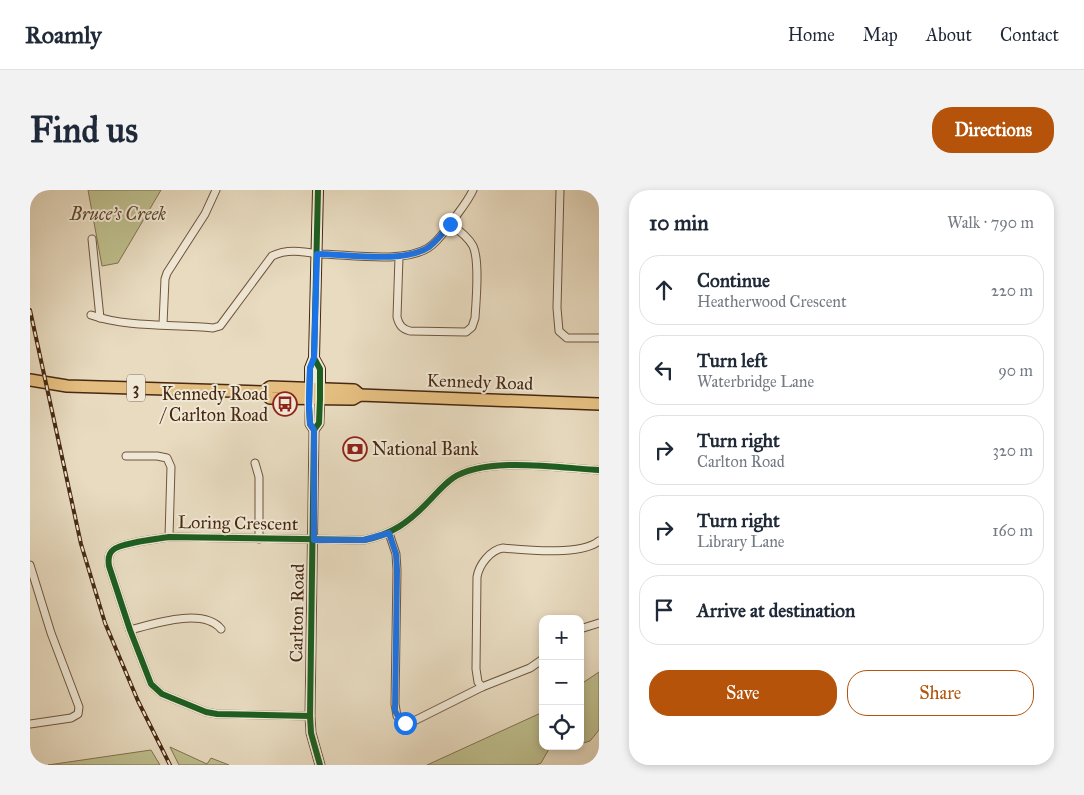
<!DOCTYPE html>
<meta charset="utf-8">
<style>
body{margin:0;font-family:"IM FELL Great Primer",serif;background:#f2f2f3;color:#1f2937}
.controls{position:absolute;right:15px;bottom:15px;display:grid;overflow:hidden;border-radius:10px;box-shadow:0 2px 8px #0003}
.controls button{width:45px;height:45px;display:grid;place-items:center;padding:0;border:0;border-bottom:1px solid #e0e1e3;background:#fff;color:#1f2937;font:25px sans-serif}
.stop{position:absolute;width:15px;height:15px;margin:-11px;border:4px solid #1a73e8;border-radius:50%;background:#fff}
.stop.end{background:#1a73e8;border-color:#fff;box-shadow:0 1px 5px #0008}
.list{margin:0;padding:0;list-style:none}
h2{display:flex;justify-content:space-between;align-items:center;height:65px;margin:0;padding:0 20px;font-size:21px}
h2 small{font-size:16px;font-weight:400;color:#747a83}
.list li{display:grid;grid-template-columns:32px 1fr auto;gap:15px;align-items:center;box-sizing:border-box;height:70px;margin:0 10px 10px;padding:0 10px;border:1px solid #e0e1e3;border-radius:20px}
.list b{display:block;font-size:19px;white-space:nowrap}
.list p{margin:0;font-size:16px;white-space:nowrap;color:#747a83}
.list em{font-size:16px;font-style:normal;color:#747a83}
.actions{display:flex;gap:10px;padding:15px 20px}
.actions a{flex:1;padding:11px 0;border:1px solid #b45309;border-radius:20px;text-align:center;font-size:18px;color:#b45309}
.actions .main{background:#b45309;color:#fff}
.icon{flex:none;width:28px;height:28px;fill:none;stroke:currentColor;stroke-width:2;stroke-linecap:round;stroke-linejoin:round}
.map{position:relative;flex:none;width:569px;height:575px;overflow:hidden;border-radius:20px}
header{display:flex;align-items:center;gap:30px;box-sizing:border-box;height:70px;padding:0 25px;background:#fff;border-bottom:1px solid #e0e1e3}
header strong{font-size:24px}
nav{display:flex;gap:28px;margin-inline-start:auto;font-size:18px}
.intro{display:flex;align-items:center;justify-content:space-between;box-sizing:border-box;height:120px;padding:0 30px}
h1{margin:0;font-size:35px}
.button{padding:12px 22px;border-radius:20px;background:#b45309;color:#fff;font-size:18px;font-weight:700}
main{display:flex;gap:30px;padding:0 30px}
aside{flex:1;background:#fff;border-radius:20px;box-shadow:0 2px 8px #0003}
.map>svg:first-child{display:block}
.green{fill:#bebe8d;stroke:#82734f}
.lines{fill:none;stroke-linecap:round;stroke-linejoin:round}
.minor-casing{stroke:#6f553d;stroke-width:9}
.tertiary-casing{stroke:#6f553d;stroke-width:11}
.secondary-casing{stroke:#472811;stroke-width:12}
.primary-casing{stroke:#472811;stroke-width:14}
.minor{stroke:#f0e8d6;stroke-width:7}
.tertiary{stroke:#f0e8d6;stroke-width:9}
.secondary{stroke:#f0e8d6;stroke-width:10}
.primary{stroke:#e4be80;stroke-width:11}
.rail-casing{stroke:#472811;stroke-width:4}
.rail{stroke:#f0e8d6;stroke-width:2;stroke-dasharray:5.5;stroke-linecap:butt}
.cycleway-casing{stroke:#f0e8d6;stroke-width:9}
.cycleway{stroke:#1b5e20;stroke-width:6}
.route{stroke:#1a73e8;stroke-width:6}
.labels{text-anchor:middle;stroke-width:4;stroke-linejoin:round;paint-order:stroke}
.shield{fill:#f0e8d6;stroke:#7a624c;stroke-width:1}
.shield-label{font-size:16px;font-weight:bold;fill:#472811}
.park-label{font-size:18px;font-style:italic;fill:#5f462a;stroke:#f0e8d6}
.street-label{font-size:18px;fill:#472811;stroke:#f0e8d6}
.poi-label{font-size:18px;fill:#472811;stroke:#f0e8d6;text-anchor:end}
</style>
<header>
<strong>Roamly</strong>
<nav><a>Home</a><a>Map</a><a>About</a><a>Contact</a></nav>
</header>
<div class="intro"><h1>Find us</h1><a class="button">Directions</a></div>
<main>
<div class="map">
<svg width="569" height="575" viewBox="0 0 569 575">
<rect width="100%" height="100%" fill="#e8dbc0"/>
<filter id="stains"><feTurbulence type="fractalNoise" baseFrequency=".004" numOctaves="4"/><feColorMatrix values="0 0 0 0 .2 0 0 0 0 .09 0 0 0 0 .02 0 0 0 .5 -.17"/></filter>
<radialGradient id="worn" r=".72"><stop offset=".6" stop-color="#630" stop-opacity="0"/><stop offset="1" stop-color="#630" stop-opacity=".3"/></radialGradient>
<!-- green -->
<g class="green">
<polygon points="58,0 131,0 88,73 72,76"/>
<polygon points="569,482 569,540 560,551 550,554 550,496 554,492"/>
<polygon points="513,522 513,556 540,556 519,559 511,573 506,575 397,575"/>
<polygon points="140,557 177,574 181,568 199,575 149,575"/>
<polygon points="121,560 130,575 18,575"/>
</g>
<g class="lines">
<!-- minor casing -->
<g class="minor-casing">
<g id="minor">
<polyline points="530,0 527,118 529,141 537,148 569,148"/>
<polyline points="62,49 70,128"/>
<path d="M369,67L367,127C369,135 372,139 380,141L436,142L442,137L445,128C446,111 450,71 443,56C438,47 429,40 420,34"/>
<path d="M61,125C98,138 144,134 183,138L190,136L242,66C256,59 272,61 287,64C317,64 372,74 398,58C409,51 416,39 424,29C431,19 438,11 443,0"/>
<polyline points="133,134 135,89 137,83 175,24 186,0"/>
<polyline points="96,266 127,266 137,268 141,277 139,347"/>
<polyline points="225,273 229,287 229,349"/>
<polyline points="359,343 366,364 367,380 365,514 367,526 371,531 380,533 452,497 500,478 513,469"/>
<polyline points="0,375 21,443 49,517 48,524 41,528 0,534"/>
<polyline points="550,439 569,433"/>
<path d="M100,440C123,434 173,417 191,439"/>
<path d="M452,497L448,492L446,479L447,387C449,375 460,360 473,358C496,360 551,366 569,351"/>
<path d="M280,526L187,524L176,522L132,504L121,494L100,440L79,376C78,370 78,364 83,360C90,353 127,349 139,347L334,350C361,345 379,332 398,312C406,304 413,295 423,288C456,266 530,278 569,280"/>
</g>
</g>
<!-- tertiary casing -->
<g class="tertiary-casing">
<g id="tertiary">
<polyline points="290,203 289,233 284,240 280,526 281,543 290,575"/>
<polyline points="280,204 280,234 284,240"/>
</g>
</g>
<!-- secondary casing -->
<g class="secondary-casing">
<g id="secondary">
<polyline points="284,168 290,179 290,198"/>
<polyline points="280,198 280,178 284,168 288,0"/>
</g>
</g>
<!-- primary casing -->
<g class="primary-casing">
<g id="primary">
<polyline points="0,190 37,196 234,202 240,197 324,200 330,205"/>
<polyline points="234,202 240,208 323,209 330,205 569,214"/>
</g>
</g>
<!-- minor -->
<use href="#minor" class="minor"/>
<!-- tertiary -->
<use href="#tertiary" class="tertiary"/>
<!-- secondary -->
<use href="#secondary" class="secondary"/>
<!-- primary -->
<use href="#primary" class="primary"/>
<!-- rail casing -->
<g class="rail-casing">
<polyline id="rail" points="0,120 51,354 75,433 108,511 140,575"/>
</g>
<!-- rail -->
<use href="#rail" class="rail"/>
<!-- cycleway casing -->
<g class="cycleway-casing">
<g id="cycleway">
<polyline points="284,168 290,179 290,209 289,233 284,240 280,526 281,543 290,575"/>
<polyline points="284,240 280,234 279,216 280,178 284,168 288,0"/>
<path d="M280,526L187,524L176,522L132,504L121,494L100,440L79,376C78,370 78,364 83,360C90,353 127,349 139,347L334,350C361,345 379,332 398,312C406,304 413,295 423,288C456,266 530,278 569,280"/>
</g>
</g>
<!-- cycleway -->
<use href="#cycleway" class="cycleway"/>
</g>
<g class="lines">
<!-- route -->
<path class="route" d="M375,533L371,531L365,521L367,380L366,364L359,343L334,350H284V240L280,234L279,216L280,178L284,168L287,64C317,64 374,74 399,57C407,51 414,42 420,34"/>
</g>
<!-- icons -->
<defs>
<g id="bus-ring" transform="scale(1.25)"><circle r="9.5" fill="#f0e8d6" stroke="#8f2418" stroke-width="1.5"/><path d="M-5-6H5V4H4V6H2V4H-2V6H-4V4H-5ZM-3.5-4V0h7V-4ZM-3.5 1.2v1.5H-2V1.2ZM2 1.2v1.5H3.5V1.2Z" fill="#8f2418"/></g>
<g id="bank-ring" transform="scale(1.25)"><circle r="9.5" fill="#f0e8d6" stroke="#8f2418" stroke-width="1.5"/><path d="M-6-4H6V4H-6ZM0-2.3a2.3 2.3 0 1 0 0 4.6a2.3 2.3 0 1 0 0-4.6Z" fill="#8f2418"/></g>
</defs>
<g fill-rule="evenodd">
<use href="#bus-ring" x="255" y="214"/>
<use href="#bank-ring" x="325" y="259"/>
</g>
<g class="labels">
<!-- shield labels -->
<rect class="shield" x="97" y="184.5" width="18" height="27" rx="4"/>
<g class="shield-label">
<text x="106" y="204">3</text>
</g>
<!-- park labels -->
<g class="park-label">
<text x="88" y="30">Bruce’s Creek</text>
</g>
<!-- street labels -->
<g class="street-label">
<text transform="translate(450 192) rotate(2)" y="6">Kennedy Road</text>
<text transform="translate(208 333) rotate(1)" y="6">Loring Crescent</text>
<text transform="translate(267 423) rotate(-89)" y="6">Carlton Road</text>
</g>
<!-- poi labels -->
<g class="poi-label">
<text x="238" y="210">Kennedy Road<tspan x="238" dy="21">/ Carlton Road</tspan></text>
<text x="342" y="265" text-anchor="start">National Bank</text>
</g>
</g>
<rect width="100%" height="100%" filter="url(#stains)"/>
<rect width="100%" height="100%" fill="url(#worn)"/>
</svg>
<div class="controls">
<button>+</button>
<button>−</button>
<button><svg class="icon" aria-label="locate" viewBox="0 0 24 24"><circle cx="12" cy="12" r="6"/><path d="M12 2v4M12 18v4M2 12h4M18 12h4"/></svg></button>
</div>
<div class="stop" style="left:375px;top:533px"></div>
<div class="stop end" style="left:420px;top:34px"></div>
</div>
<aside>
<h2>10 min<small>Walk · 790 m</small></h2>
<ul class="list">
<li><svg class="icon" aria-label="ahead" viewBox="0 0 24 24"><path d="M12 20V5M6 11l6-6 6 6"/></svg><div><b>Continue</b><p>Heatherwood Crescent</p></div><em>220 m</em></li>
<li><svg class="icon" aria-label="left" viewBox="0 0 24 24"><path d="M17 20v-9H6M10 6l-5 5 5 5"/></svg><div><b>Turn left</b><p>Waterbridge Lane</p></div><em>90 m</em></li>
<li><svg class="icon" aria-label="right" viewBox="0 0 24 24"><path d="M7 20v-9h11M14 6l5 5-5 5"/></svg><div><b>Turn right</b><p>Carlton Road</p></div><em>320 m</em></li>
<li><svg class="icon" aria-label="right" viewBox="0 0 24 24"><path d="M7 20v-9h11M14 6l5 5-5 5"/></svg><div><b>Turn right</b><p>Library Lane</p></div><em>160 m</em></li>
<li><svg class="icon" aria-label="arrive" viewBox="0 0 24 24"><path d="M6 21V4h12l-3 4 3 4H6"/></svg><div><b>Arrive at destination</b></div></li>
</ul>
<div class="actions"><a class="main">Save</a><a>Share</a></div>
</aside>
</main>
